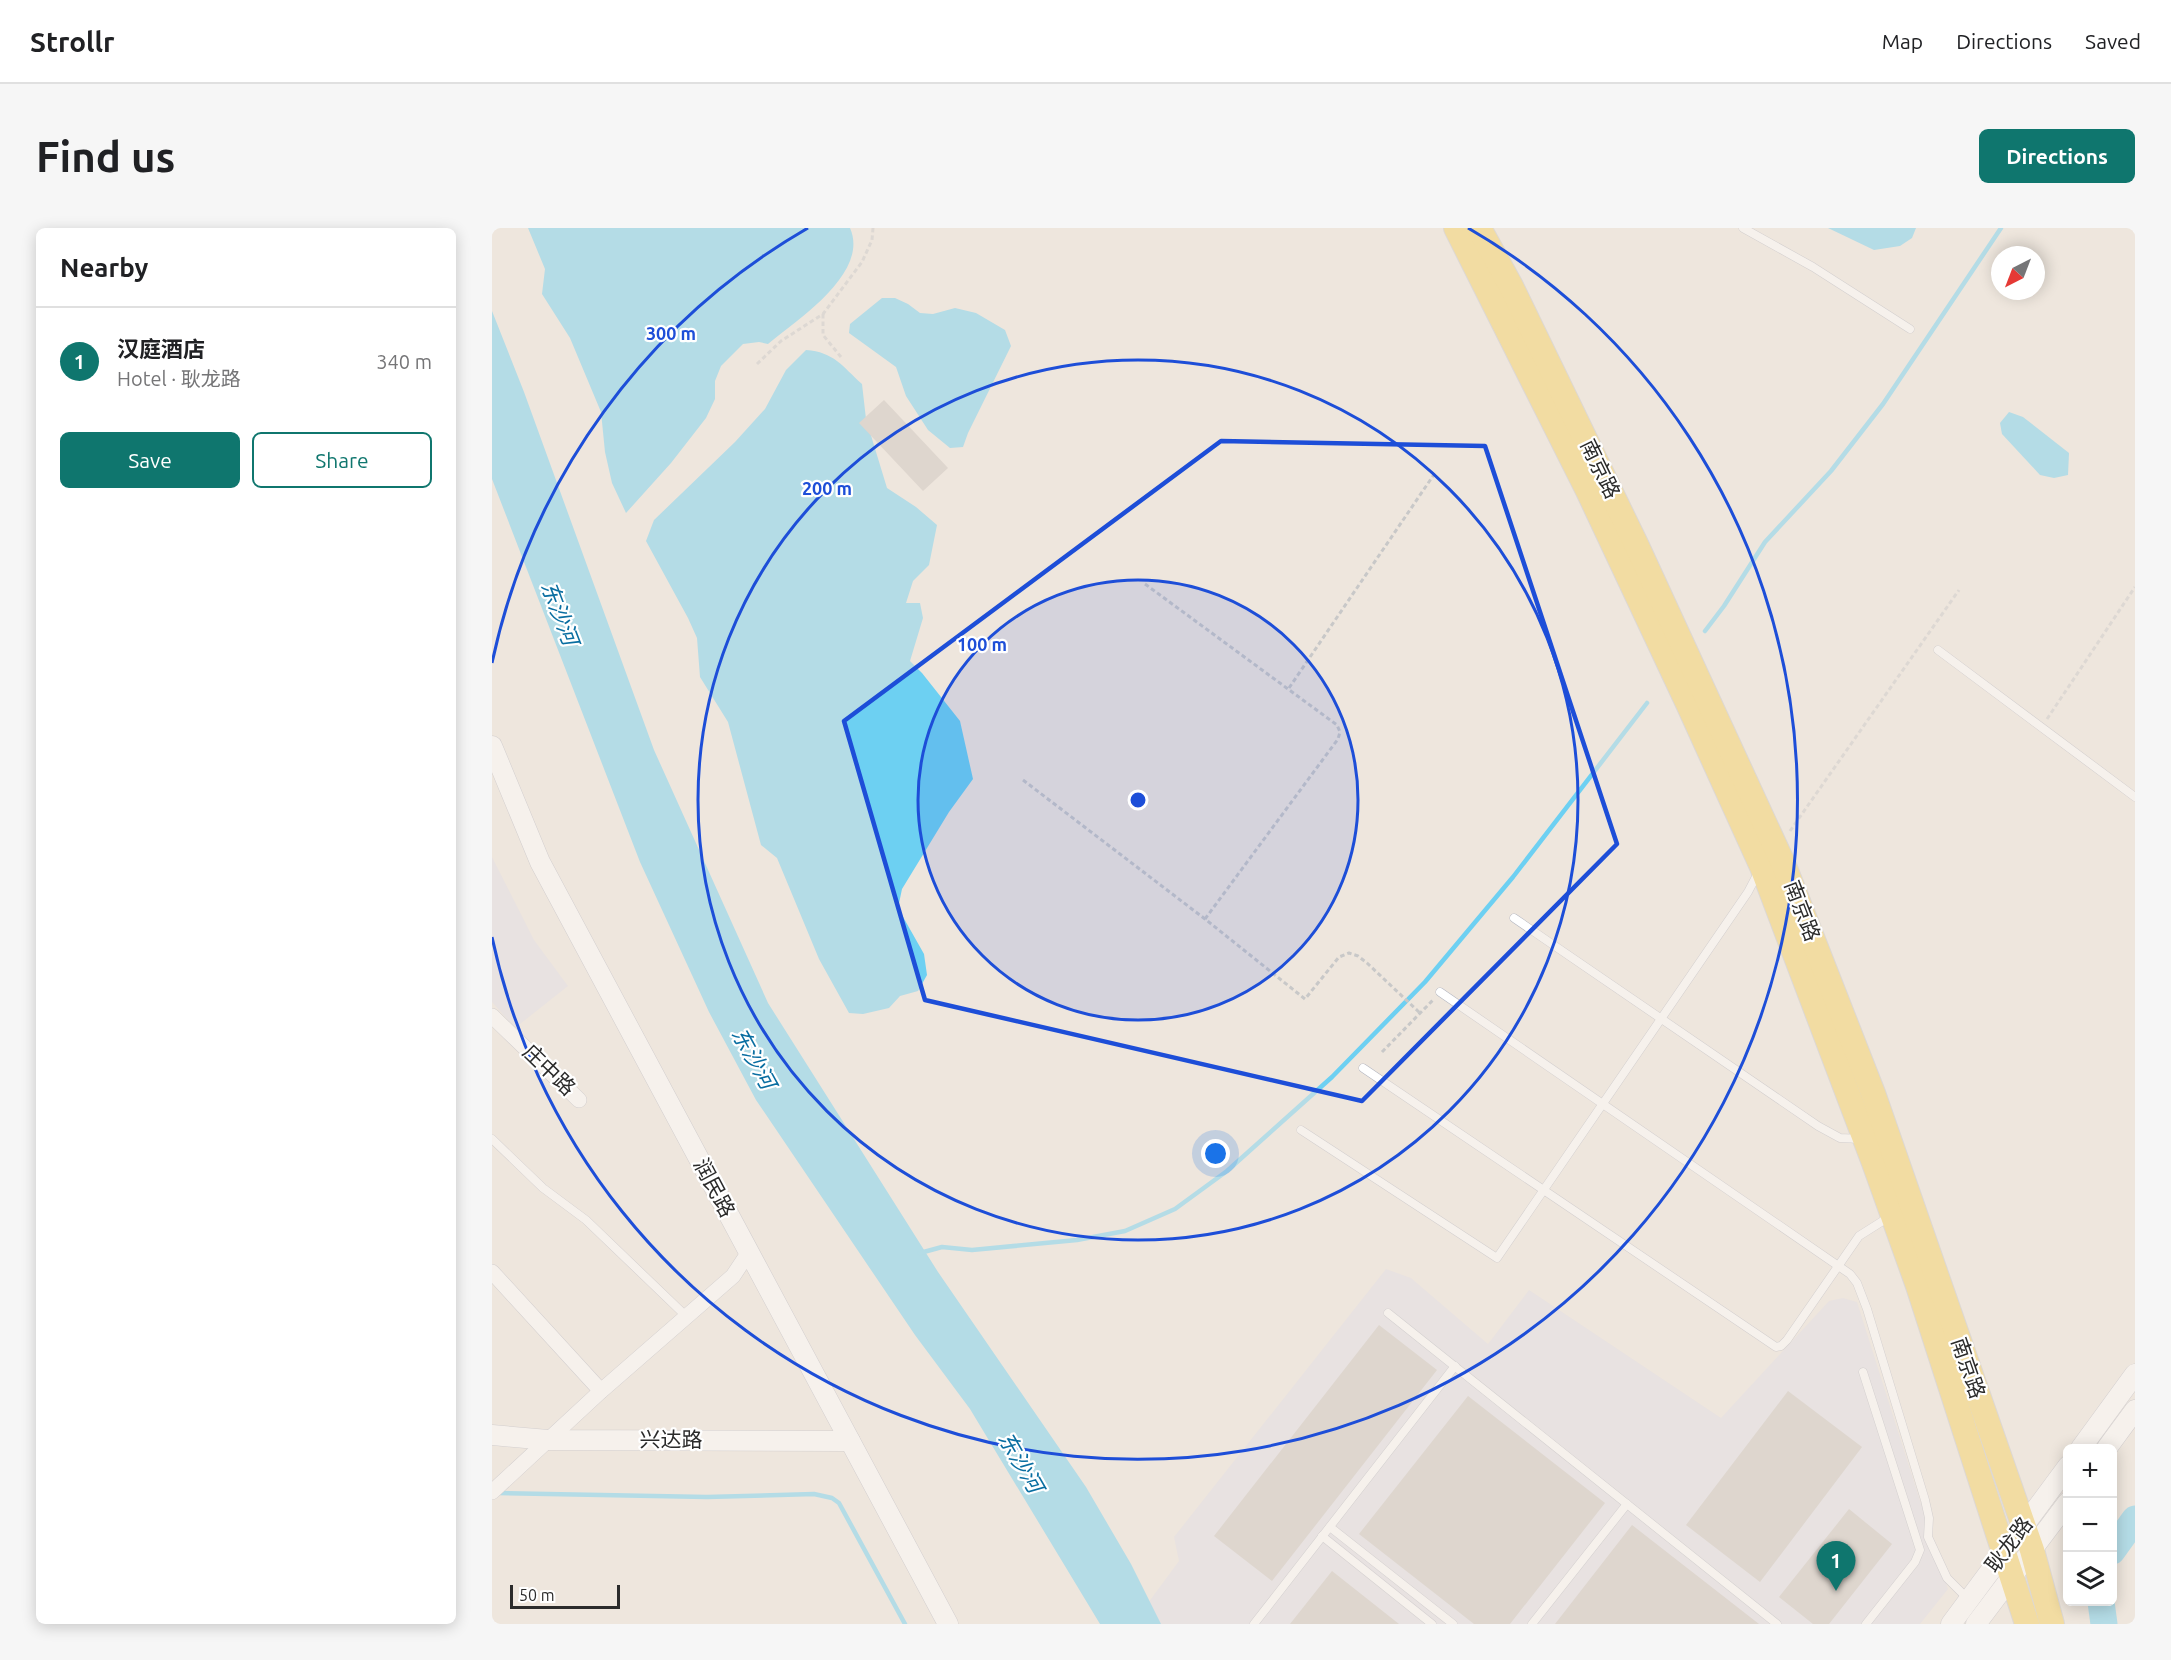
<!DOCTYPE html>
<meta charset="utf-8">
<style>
body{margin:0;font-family:Ubuntu,"Noto Sans SC",sans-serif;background:#f6f6f6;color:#202124}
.controls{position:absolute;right:18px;bottom:18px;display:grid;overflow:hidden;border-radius:9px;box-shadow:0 3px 15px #0003}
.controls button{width:54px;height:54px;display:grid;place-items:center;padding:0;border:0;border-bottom:2px solid #e0e0e0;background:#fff;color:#202124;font:30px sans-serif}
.compass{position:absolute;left:1499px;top:18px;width:54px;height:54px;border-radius:50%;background:#fff;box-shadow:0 3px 15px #0003;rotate:222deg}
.scale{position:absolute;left:18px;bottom:15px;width:110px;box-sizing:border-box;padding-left:6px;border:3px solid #2b2b2b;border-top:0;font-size:16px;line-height:21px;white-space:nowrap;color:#2b2b2b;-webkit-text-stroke:4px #fff;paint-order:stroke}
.you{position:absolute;left:724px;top:926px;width:21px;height:21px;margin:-15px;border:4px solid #fff;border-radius:50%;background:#1a73e8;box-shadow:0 0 0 9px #1a73e833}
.badge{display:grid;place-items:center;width:39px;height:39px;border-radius:50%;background:#0f766e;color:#fff;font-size:20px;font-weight:700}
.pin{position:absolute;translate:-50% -50px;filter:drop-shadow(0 2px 3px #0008)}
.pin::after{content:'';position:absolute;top:32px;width:21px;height:18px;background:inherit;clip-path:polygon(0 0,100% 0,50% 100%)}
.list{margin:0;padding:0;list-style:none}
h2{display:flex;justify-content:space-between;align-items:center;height:78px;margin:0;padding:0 24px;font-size:26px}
h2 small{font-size:20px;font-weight:400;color:#757577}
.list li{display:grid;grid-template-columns:39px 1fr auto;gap:18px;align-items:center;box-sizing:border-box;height:108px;padding:0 24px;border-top:2px solid #e0e0e0}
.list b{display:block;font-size:22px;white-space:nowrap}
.list p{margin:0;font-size:20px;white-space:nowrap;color:#757577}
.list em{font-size:20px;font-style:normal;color:#757577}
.actions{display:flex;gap:12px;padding:18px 24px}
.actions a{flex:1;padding:14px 0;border:2px solid #0f766e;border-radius:9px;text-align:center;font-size:21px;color:#0f766e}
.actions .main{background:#0f766e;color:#fff}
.icon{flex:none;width:33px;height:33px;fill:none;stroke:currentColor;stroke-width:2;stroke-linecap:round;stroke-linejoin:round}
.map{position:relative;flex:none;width:1643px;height:1396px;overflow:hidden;border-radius:9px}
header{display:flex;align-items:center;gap:36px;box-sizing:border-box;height:84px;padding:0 30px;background:#fff;border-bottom:2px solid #e0e0e0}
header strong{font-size:28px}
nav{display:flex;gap:33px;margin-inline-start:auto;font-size:21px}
.intro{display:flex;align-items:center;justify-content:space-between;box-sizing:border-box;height:144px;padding:0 36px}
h1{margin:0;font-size:42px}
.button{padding:15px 27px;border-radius:9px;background:#0f766e;color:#fff;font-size:21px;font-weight:700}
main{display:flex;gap:36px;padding:0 36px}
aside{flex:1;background:#fff;border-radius:9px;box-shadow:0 3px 15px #0003}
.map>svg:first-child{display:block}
.industrial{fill:#e0dee6}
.water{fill:#6dd0f2}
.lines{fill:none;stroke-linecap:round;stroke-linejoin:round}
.stream{stroke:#6dd0f2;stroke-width:4.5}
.river{stroke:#6dd0f2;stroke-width:27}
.building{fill:#c9c3bd}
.service-casing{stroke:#b1b4bf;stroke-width:9}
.minor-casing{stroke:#b1b4bf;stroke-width:16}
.tertiary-casing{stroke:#b1b4bf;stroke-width:21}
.primary-casing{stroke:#c8c8c8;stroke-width:26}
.path{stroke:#c8c8c8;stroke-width:3;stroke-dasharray:4.5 3;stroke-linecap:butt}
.service{stroke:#fff;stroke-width:8}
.minor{stroke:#fff;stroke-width:15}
.tertiary{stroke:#fff;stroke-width:20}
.primary{stroke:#f5d05b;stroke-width:24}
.marked{fill:none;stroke:#1d4ed8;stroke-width:4.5;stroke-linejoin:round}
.ring{fill:none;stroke:#1d4ed8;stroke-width:3}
.labels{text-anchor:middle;stroke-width:4.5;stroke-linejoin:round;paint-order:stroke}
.street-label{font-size:21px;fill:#2b2b2b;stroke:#fff}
.water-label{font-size:22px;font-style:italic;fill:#096ea1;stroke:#fff}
.centre{fill:#1d4ed8;stroke:#fff;stroke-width:3}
.ring-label{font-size:18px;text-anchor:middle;font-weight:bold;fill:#1d4ed8;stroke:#fff;stroke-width:4.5;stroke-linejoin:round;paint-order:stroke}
</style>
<header>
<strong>Strollr</strong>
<nav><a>Map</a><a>Directions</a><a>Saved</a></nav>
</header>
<div class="intro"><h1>Find us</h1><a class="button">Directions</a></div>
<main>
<aside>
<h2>Nearby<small></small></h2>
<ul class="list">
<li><span class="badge">1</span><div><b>汉庭酒店</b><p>Hotel · 耿龙路</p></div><em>340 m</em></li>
</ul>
<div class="actions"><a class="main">Save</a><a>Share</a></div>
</aside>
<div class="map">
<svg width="1643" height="1396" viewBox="0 0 1643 1396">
<rect width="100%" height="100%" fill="#eee6dd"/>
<!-- industrial -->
<g class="industrial">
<polygon points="0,629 42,712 76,758 23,800 0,774"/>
<polygon points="894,1041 919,1050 996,1116 1037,1062 1229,1190 1337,1073 1351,1070 1365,1074 1456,1361 1428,1396 660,1396 653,1379 687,1333 682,1309"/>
</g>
<!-- water -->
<g class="water">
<path d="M36,0H358C378,45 305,92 276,116L267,114L251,116L229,138L223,153V171L214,190L179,235L134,285L120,255L113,224L109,184L78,110L50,66L53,41Z"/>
<polygon points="1336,0 1424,0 1420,10 1408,18 1382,22"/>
<polygon points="390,70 403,70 416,76 428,85 441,86 463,80 484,85 513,102 519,118 476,205 471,219 458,220 436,202 414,168 404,139 357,105 358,96"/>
<polygon points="0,83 32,164 162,522 276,775 446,1044 594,1259 639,1336 669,1396 608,1396 478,1181 423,1107 264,872 217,784 148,634 0,251"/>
<path d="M314,122C342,124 350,138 370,156L374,191L395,260L424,279L445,297L437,337L421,353L414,375H428L431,390L418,433L430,445L468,493L481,551L457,584L410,661L406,680L432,726L435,747L426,763L408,768L397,780L371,786L357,785L327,731L285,630L269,617L236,494L208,449L205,410L196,390L154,313L162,292L243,214L273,181L294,142Z"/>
<polygon points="1517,184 1531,189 1577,225 1576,247 1562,250 1548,247 1510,206 1508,195"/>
</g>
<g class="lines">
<!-- stream -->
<g class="stream">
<polyline points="1213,403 1232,378 1273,314 1339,243 1391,176 1509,0"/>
<polyline points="428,1025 450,1019 480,1022 585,1012 633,1003 683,981 735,943 840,849 933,754 1021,649 1155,475"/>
<polyline points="7,1265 215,1269 322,1266 340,1270 347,1275 413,1396"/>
</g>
<!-- river -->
<g class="river">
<polyline points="1620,1323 1643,1291"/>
<polyline points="1609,1374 1612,1396"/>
</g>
</g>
<!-- building -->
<g class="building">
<polygon points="392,172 456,240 431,263 367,195"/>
<polygon points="887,1097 945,1142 780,1353 722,1308"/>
<polygon points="1296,1163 1370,1219 1268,1354 1194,1297"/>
<polygon points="976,1168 1113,1275 1018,1396 982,1396 867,1306"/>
<polygon points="1357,1281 1400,1316 1337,1396 1321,1396 1287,1369"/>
<polygon points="1140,1297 1267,1396 1063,1396"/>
<polygon points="840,1343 907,1396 798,1396"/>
</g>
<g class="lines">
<!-- service casing -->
<g class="service-casing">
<g id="service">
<polyline points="1251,0 1321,39 1418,101"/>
<polyline points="1446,422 1643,569"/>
<polyline points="1022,690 1326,898 1348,910 1369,911"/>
<polyline points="948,764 1358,1046 1365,1055 1375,1081 1433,1272 1437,1290 1436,1309 1455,1350 1477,1372"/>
<polyline points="871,840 1284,1119 1289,1118 1295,1112 1367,1008 1397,989"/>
<polyline points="809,902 1005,1030 1256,664 1267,643"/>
<polyline points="0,911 51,960 94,992 195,1089"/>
<polyline points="896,1085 1285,1396"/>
<polyline points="1371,1144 1428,1322 1423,1334 1374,1396"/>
<polyline points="838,1299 961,1396"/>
<polyline points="830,1308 940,1396"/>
<polyline points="762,1396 963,1138"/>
<polyline points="1040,1396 1135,1276"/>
</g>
</g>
<!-- minor casing -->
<g class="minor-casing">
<g id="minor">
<polyline points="0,788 87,872"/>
<polyline points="0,1044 109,1163"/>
<polyline points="0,1264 109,1163 241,1048 257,1024"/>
</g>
</g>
<!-- tertiary casing -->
<g class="tertiary-casing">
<g id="tertiary">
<polyline points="0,518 48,634 456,1396"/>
<polyline points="0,1207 56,1212 358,1213"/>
<polyline points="1589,1220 1643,1146"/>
<polyline points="1615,1220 1643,1182"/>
<polyline points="1459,1396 1576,1238"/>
<polyline points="1484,1396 1576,1274"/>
</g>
</g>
<!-- primary casing -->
<g class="primary-casing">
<g id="primary">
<polyline points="964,0 1096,263 1196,476 1270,639 1382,935 1426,1058 1535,1396"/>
<polyline points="987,0 1019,58 1145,318 1291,635 1381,865 1540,1322 1560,1396"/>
</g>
</g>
<!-- path -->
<g class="path">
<polyline points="331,86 331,107 349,129"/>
<polyline points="265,136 289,113 331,86 370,34 380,12 381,0"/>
<polyline points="653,356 845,497 848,504 846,511 713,691"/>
<polyline points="797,460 943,245"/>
<polyline points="1555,491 1643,359"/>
<polyline points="531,552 713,691 813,771 847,729 857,725 866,728 875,735 928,785"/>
<polyline points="1298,603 1467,362"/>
<polyline points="890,824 941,772"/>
</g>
<!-- service -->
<use href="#service" class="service"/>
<!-- minor -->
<use href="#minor" class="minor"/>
<!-- tertiary -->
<use href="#tertiary" class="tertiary"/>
<!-- primary -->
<use href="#primary" class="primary"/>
</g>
<!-- marked area -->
<path d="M0 0H1643V1396H0ZM729,213L993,218L1125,616L870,873L433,772L352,493Z" fill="#eee6dd" fill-opacity=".55" fill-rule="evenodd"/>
<path class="marked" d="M729,213L993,218L1125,616L870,873L433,772L352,493Z"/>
<!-- distance rings -->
<circle cx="646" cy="572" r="220" fill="#1d4ed8" fill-opacity=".12"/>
<g class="ring">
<circle cx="646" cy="572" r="220"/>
<circle cx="646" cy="572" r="440"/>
<path d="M0 435A660 660 0 0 1 316 0M976 0A660 660 0 1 1 0 709"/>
</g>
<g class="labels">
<!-- street labels -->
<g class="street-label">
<text transform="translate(1108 241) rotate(64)" y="7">南京路</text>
<text transform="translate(1310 683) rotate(69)" y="7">南京路</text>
<text transform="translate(57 842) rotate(44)" y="7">庄中路</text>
<text transform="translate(222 960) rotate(62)" y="7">润民路</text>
<text transform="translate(1476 1140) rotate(71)" y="7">南京路</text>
<text x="179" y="1219">兴达路</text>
<text transform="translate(1517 1317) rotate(-53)" y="7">耿龙路</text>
</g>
<!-- water labels -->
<g class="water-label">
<text transform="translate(68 385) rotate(69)" y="8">东沙河</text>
<text transform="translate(262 830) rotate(61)" y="8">东沙河</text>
<text transform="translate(529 1234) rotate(60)" y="8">东沙河</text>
</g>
</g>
<circle cx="646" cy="572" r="9" class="centre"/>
<g class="ring-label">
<text x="179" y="112">300 m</text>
<text x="335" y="267">200 m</text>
<text x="490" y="423">100 m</text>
</g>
</svg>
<div class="controls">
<button>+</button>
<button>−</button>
<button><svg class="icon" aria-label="layers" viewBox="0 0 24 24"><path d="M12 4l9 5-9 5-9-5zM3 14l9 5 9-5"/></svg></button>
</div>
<svg class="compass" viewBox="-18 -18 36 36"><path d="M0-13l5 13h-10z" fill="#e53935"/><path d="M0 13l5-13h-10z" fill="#757577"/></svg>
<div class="scale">50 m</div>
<div class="you"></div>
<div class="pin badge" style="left:1344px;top:1363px">1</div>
</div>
</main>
